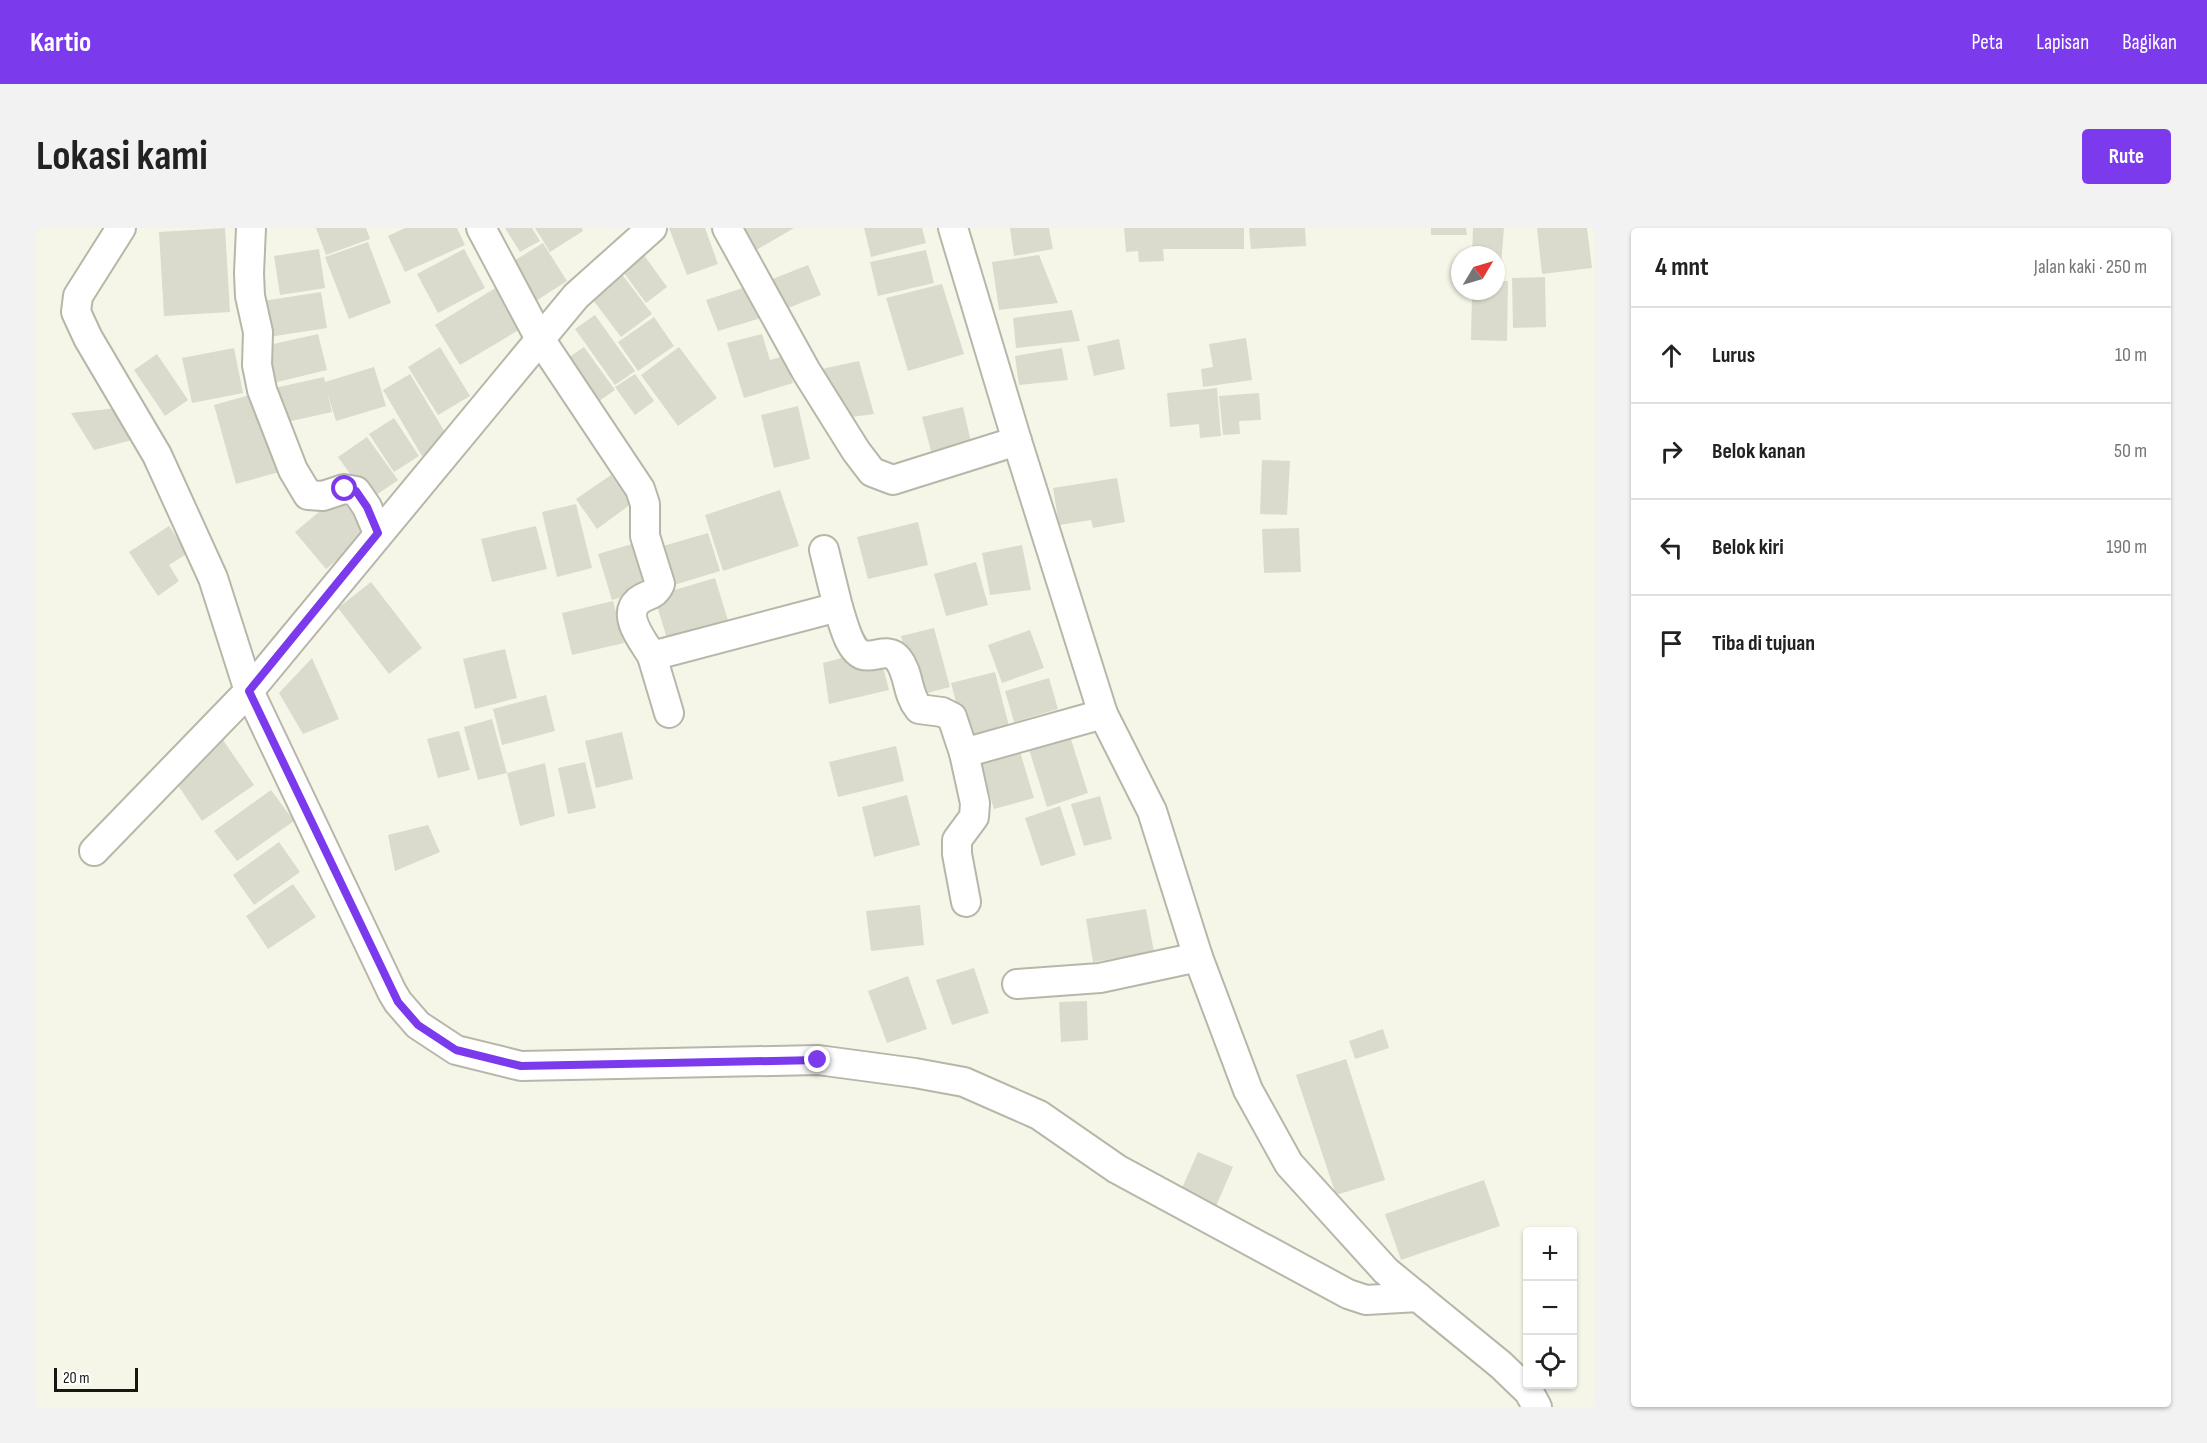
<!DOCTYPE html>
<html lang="id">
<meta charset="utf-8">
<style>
body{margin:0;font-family:"Sofia Sans Condensed",sans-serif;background:#f2f2f2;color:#222}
.controls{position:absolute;right:18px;bottom:18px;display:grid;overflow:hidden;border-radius:6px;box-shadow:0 2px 4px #0004}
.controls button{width:54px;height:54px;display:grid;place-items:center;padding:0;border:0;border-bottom:2px solid #e0e0e0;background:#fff;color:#222;font:30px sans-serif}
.compass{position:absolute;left:1415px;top:18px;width:54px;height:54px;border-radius:50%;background:#fff;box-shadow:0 2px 4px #0004;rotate:52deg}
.scale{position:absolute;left:18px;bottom:15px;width:84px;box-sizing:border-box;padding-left:6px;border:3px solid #171712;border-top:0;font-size:16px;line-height:21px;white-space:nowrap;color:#171712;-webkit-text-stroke:4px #fff;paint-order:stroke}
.stop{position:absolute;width:18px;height:18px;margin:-14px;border:4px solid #7c3aed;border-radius:50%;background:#fff}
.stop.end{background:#7c3aed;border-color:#fff;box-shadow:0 2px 6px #0008}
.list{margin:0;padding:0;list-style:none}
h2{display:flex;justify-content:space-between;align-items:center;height:78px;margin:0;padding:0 24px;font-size:26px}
h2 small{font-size:20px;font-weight:400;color:#767676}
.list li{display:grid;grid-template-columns:39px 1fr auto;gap:18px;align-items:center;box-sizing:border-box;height:96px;padding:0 24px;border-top:2px solid #e0e0e0}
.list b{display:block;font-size:22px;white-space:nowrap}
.list em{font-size:20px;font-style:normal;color:#767676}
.icon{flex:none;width:33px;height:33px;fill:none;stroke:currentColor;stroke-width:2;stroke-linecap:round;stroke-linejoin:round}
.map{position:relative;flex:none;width:1559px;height:1179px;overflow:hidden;border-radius:6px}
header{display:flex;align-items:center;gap:36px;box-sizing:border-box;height:84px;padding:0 30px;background:#7c3aed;color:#fff}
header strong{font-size:28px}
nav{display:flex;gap:33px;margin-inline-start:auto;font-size:21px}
.intro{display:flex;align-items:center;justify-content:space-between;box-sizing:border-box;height:144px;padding:0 36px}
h1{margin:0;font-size:42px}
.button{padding:15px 27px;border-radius:6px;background:#7c3aed;color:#fff;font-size:21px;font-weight:700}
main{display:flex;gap:36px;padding:0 36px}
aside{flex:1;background:#fff;border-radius:6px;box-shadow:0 2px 4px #0004}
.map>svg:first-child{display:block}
.building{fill:#dbdbcd}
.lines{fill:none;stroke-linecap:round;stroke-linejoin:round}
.street-casing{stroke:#b7b7a9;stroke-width:32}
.street{stroke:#fff;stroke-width:28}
.route{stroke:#7c3aed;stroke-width:8}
</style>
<header>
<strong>Kartio</strong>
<nav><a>Peta</a><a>Lapisan</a><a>Bagikan</a></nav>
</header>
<div class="intro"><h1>Lokasi kami</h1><a class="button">Rute</a></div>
<main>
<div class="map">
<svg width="1559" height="1179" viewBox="0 0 1559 1179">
<rect width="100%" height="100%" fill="#f6f6e8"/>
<!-- building -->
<g class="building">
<polygon points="189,0 194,84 128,88 123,4"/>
<polygon points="280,0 330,0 334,11 290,27"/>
<polygon points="369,0 421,0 429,17 369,44 352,8"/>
<polygon points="469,0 496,0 504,13 484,24"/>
<polygon points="499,0 546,0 547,3 514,24"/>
<polygon points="633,0 669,0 682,36 651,47"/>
<polygon points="708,0 758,0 717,24"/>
<polygon points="828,0 886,0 890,15 835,29"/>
<polygon points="974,0 1013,0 1017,21 978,28"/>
<polygon points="1088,0 1208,0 1208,21 1127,21 1128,33 1103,34 1102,23 1090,24"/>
<polygon points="1213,0 1269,0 1270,18 1215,21"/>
<polygon points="1395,0 1430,0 1431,7 1395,7"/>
<polygon points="1437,0 1468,0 1464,50 1460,50 1460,27 1436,27"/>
<polygon points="1501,0 1551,0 1556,40 1506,46"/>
<polygon points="332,14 355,75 313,91 289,29"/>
<polygon points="507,15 531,53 492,78 468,39"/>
<polygon points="283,21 289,60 244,67 238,28"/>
<polygon points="428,21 449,60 402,85 381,46"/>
<polygon points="890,22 898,55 842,68 834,34"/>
<polygon points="605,23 631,59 610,75 583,38"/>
<polygon points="1003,27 1022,75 963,82 956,34"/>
<polygon points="772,37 785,67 742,84 729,54"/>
<polygon points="585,45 616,86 585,109 554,68"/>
<polygon points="1509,49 1510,99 1477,100 1476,50"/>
<polygon points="1460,53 1472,53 1471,113 1435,112 1436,63 1460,63"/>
<polygon points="906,56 928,126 872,143 850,70"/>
<polygon points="713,58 725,90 682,103 670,72"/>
<polygon points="461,59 486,100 424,137 399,97"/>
<polygon points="285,64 291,100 233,109 227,73"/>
<polygon points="1036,82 1044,113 980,120 977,90"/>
<polygon points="559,87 599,143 579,157 539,101"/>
<polygon points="618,89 638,118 602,143 582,114"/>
<polygon points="282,106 291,142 237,155 228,118"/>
<polygon points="726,106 734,132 748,128 757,155 708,170 691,115"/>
<polygon points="1210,110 1216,152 1167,159 1165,141 1177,139 1173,116"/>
<polygon points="1083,111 1089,141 1058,148 1051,118"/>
<polygon points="404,119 434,168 402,187 372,139"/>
<polygon points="548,119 579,162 553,180 523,136"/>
<polygon points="643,119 681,170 642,198 605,147"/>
<polygon points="198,120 207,165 156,175 146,130"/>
<polygon points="1026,120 1032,152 983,157 979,128"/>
<polygon points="121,126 152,172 129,188 98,142"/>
<polygon points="823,133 838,186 800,191 781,142"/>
<polygon points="338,139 350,178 300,193 291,164 296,184 242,196 234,161 288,149 289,154"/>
<polygon points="374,146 413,211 386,228 347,162"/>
<polygon points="599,146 618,173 599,187 579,159"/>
<polygon points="1181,160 1185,208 1164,210 1163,196 1134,199 1131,165"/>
<polygon points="221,165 243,244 200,256 178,177"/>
<polygon points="1223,165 1225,192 1203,193 1204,206 1187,207 1183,168"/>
<polygon points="762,178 774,231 738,240 725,187"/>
<polygon points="927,179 935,214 895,223 886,189"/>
<polygon points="82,180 100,211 58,222 35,185"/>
<polygon points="358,190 383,228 358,244 333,206"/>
<polygon points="331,209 362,252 333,272 302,229"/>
<polygon points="1226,232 1254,233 1251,287 1224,286"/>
<polygon points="575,247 595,276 561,301 540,271"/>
<polygon points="1081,250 1089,294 1057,300 1055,292 1023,297 1017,260"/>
<polygon points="744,262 763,318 687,343 669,287"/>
<polygon points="302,268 333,305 290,341 259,304"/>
<polygon points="540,276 556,340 521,349 506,284"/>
<polygon points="882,294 892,337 832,351 821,309"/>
<polygon points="133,298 152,325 133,337 143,353 122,368 93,324"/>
<polygon points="500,298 511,341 456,354 445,311"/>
<polygon points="1263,300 1265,344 1228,345 1226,301"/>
<polygon points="672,305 684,343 638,357 627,318"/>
<polygon points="606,313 620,359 576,372 562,326"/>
<polygon points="986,317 995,362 954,367 946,325"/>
<polygon points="940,334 952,377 910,388 898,346"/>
<polygon points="679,350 694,399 633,417 618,368"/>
<polygon points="335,354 386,420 353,446 302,380"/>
<polygon points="577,373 588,415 536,427 526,385"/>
<polygon points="898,400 914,459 880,468 865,408"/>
<polygon points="994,402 1008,440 966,455 952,417"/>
<polygon points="842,420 853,462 793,476 787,435"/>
<polygon points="469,421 481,470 439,481 427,431"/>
<polygon points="276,430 303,491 267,506 243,465"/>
<polygon points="959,444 974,502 930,513 915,455"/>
<polygon points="1013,450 1022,481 978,494 969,463"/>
<polygon points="510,467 519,503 466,517 457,481"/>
<polygon points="456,491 471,545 509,535 519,588 484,598 471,545 442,552 428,499"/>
<polygon points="1031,499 1052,565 1011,579 990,512"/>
<polygon points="423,503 434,542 402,550 391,511"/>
<polygon points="586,504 597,551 560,560 549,513"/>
<polygon points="187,512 218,557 166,593 135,547"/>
<polygon points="982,517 998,570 958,581 942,529"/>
<polygon points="860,518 868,553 802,569 793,534"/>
<polygon points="549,534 560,580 532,586 522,540"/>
<polygon points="235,562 258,593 201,633 178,603"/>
<polygon points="871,567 884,617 838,629 826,579"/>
<polygon points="1064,568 1076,611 1048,618 1035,576"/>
<polygon points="1024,578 1040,627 1005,638 989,590"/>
<polygon points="392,597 404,624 359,643 352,607"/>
<polygon points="243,614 264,644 218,677 197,647"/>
<polygon points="257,656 280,689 232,721 210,688"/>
<polygon points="884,677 888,717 835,723 830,683"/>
<polygon points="1110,681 1118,724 1057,734 1050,691"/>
<polygon points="938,740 953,785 916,797 900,752"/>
<polygon points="872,748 891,801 851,815 832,763"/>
<polygon points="1051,773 1052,812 1025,814 1023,774"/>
<polygon points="1347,801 1353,820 1319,831 1313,813"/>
<polygon points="1310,831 1349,952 1300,967 1260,847"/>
<polygon points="1162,924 1197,939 1177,985 1142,969"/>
<polygon points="1448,952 1464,998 1365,1032 1349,986"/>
</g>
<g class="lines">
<!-- street casing -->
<g class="street-casing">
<g id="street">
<polyline points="85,0 42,68 40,84 52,110 121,227 177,350 213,463 356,764 362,774 382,797 420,822 485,838 782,832 879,845 928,854 1003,887 1081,941 1312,1066 1330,1072 1382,1069"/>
<polyline points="215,0 213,45 214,68 222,104 221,137 226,162 257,242 272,267 287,268 308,261 320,263 331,279 342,305"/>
<path d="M445,0L504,111L604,261L609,276V308L624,356C618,369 612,365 602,373C585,388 608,414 616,428L802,379C806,391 813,423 827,427C838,430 853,419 862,431C874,446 870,465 883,481L906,484L916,489L928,525L1067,486"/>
<polyline points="691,0 770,143 820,223 836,244 857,252 981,213"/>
<polyline points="917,0 981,213 1067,486 1116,583 1162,729 1212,862 1253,936 1350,1043 1465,1137 1493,1164 1501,1179"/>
<polyline points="788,322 802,379"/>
<polyline points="616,428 633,485"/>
<polyline points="928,525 939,575 938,589 921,612 921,626 930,674"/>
<polyline points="58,623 213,463 540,68 616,0"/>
<polyline points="981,756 1064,750 1162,729"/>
</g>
</g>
<!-- street -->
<use href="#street" class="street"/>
</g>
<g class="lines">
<!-- route -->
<polyline class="route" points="309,261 320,263 331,279 342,305 213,463 362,774 382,797 420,822 485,838 782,832"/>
</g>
</svg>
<div class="controls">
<button>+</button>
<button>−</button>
<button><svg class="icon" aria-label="locate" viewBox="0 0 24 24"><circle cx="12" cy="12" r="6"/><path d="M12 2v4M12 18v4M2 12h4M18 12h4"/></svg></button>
</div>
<svg class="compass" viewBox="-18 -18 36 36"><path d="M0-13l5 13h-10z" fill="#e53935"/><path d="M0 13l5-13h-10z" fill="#767676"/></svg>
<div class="scale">20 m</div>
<div class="stop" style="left:309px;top:261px"></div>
<div class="stop end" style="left:782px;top:832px"></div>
</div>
<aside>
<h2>4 mnt<small>Jalan kaki · 250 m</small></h2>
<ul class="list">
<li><svg class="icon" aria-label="ahead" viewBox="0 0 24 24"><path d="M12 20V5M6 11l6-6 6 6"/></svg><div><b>Lurus</b></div><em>10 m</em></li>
<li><svg class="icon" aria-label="right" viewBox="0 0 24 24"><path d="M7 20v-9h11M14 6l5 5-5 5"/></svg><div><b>Belok kanan</b></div><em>50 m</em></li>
<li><svg class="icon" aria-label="left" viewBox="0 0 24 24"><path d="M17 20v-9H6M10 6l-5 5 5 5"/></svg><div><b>Belok kiri</b></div><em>190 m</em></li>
<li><svg class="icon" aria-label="arrive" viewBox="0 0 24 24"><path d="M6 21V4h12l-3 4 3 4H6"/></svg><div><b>Tiba di tujuan</b></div></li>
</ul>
</aside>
</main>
